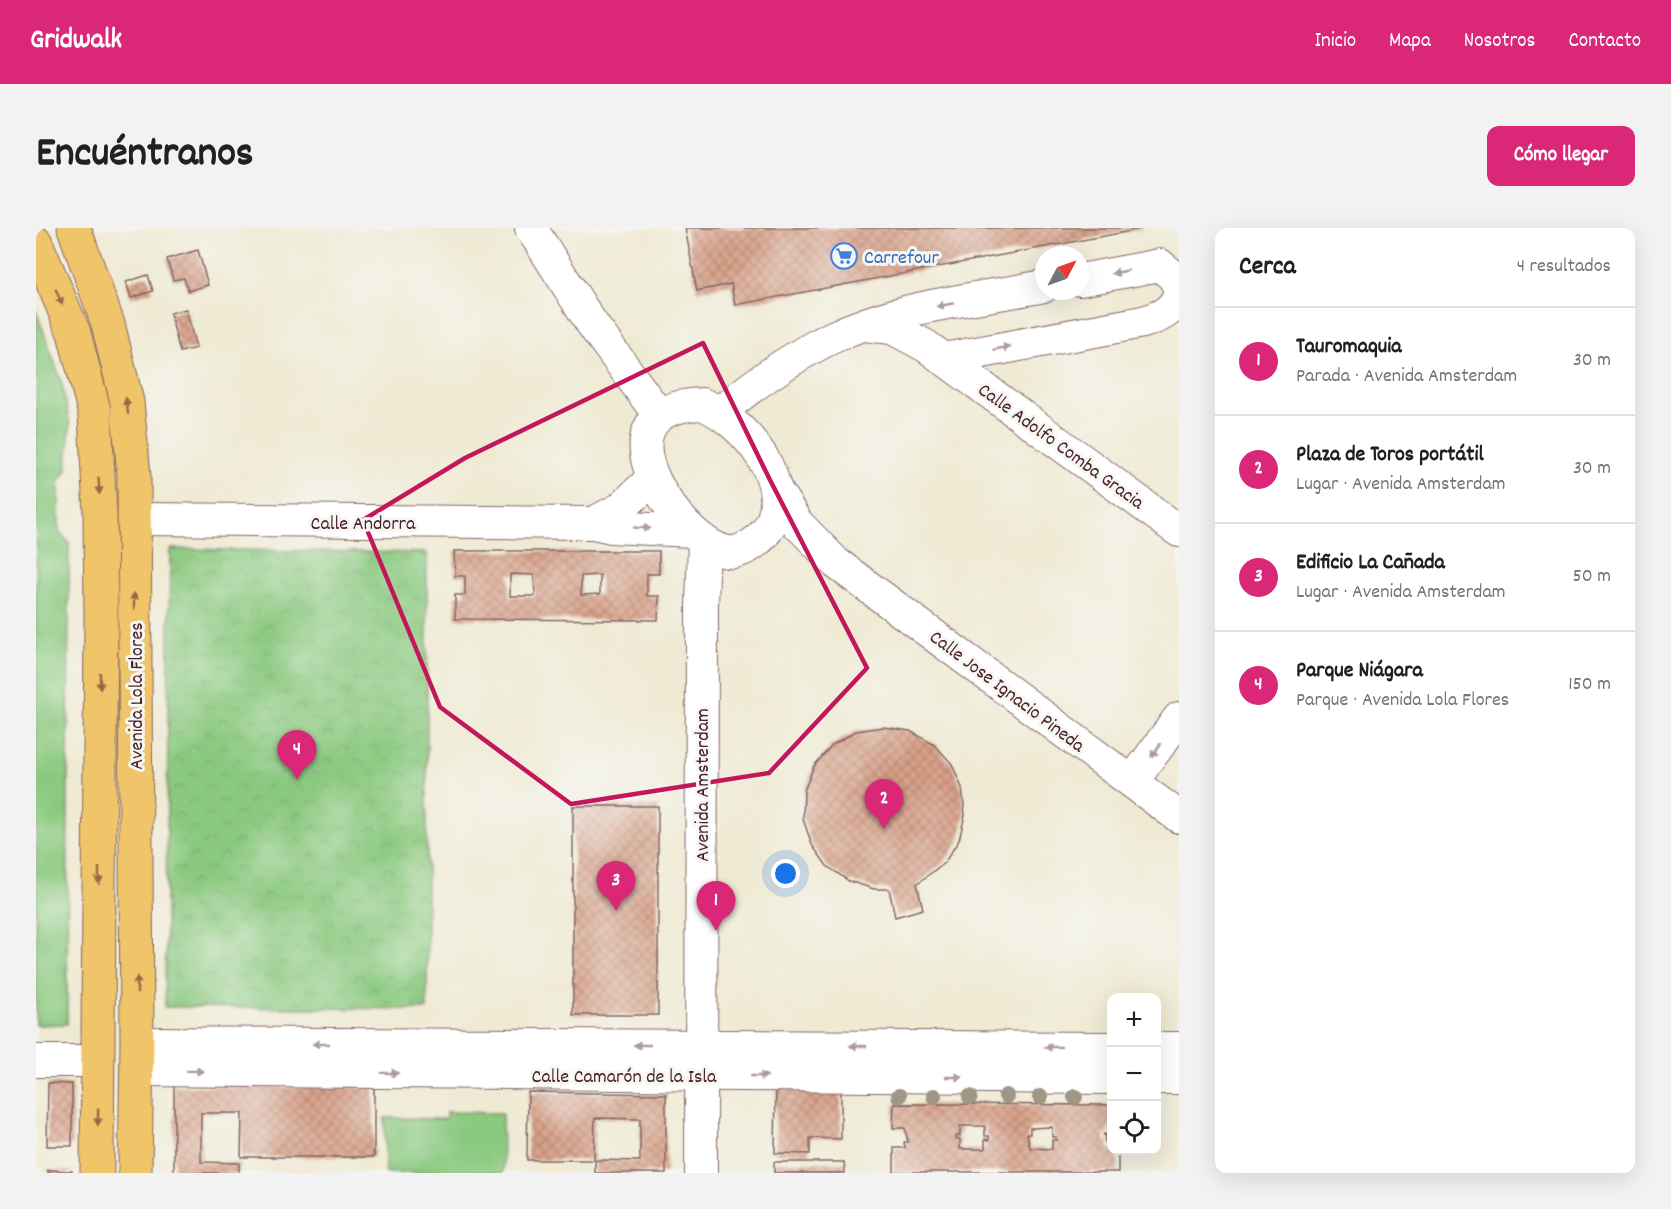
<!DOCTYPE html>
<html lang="es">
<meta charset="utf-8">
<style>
body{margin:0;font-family:Dekko,sans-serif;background:#f2f2f2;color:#202124}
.controls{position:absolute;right:18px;bottom:18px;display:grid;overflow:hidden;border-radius:12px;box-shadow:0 6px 24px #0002}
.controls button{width:54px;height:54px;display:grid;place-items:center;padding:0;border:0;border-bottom:2px solid #e0e0e0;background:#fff;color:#202124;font:30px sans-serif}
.compass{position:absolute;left:999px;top:18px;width:54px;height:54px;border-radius:50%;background:#fff;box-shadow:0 6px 24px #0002;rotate:49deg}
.you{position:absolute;left:750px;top:646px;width:21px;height:21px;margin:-15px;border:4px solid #fff;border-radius:50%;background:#1a73e8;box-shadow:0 0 0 9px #1a73e833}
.badge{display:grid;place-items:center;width:39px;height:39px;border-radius:50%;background:#db2777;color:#fff;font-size:20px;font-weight:700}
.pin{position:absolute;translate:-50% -50px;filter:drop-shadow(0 2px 3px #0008)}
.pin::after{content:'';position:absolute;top:32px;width:21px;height:18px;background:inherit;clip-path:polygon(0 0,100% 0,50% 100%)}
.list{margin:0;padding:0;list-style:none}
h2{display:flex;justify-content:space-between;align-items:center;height:78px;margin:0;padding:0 24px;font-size:26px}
h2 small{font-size:20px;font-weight:400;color:#757577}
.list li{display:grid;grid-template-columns:39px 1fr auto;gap:18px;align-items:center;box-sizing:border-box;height:108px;padding:0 24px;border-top:2px solid #e0e0e0}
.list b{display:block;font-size:22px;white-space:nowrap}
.list p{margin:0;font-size:20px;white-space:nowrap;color:#757577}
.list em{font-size:20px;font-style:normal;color:#757577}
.icon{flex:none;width:33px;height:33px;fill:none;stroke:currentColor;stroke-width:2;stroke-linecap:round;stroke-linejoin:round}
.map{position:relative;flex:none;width:1143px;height:945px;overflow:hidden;border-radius:12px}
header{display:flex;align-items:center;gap:36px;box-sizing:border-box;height:84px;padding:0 30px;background:#db2777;color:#fff}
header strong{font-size:28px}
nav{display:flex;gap:33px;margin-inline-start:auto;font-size:21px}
.intro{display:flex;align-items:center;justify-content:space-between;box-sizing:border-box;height:144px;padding:0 36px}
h1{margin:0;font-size:42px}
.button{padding:15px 27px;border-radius:12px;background:#db2777;color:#fff;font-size:21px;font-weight:700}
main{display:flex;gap:36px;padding:0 36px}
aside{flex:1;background:#fff;border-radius:12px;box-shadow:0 6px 24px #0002}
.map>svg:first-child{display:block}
.park{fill:url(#park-crowns);stroke:#6a7455;stroke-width:1.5}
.pitch{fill:#8ac97f;stroke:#6a7455;stroke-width:1.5}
.building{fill:url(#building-cross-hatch);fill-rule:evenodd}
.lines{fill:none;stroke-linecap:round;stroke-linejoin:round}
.minor-casing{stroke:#846666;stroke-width:34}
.major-casing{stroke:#846666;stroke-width:35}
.minor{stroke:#fff;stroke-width:32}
.major{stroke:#f0c469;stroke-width:33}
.tree{fill:#9f9684}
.oneway{fill:#ae9aa0}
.oneway2{fill:#956947}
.marked{fill:none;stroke:#c2185b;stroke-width:4.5;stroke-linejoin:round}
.labels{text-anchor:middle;stroke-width:6;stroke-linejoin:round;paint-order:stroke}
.shop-label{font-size:20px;fill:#366cbe;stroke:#f6f6f2;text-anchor:start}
.street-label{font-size:20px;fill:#4a1f2b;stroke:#f6f6f2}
</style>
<header>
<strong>Gridwalk</strong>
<nav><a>Inicio</a><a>Mapa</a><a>Nosotros</a><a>Contacto</a></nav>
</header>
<div class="intro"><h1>Encuéntranos</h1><a class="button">Cómo llegar</a></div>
<main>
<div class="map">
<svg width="1143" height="945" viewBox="0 0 1143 945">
<defs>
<pattern id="park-crowns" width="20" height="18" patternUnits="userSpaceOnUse" patternTransform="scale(1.5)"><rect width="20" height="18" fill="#8ac97f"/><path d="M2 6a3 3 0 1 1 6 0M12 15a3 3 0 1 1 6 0" fill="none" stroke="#79ac6e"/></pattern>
<pattern id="building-cross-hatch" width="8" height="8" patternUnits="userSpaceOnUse" patternTransform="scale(1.5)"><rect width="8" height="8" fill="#d9a289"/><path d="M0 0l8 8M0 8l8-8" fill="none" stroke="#b28370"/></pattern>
</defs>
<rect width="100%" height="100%" fill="#f6f6f2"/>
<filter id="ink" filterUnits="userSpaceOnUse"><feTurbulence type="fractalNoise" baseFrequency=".0167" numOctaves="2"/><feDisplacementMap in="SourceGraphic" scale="12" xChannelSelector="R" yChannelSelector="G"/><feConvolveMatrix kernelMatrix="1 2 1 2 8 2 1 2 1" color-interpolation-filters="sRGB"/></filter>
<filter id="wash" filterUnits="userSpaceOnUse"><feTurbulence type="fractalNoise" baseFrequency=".008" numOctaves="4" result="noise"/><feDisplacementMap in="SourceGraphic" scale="24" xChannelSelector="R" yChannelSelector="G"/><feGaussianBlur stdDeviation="1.35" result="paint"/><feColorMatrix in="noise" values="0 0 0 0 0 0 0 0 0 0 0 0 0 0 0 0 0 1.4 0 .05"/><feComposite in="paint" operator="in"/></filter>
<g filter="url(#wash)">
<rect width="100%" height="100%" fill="#efead3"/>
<!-- park -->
<polygon class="park" points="134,321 391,325 391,781 129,779"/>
<!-- pitch -->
<g class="pitch">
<polygon points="0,82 26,156 34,197 31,242 23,254 23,303 33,315 31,796 0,797"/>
<polygon points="410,884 466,885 467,945 349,945 349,890 410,891"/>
</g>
<g id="blocks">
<!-- building -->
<g class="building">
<polygon points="649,0 1106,0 1106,1 699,77 695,56 661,63"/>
<polygon points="162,22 172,57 152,63 148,50 137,52 131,31"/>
<polygon points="112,47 117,63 95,70 90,54"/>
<polygon points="150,81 160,120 144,124 134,85"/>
<path d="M418,323H623V346H611V368H623L622,392L419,391V367H429V348H419ZM474,346L498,347L499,368H474ZM564,347V366L545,367V348Z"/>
<polygon points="847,499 874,503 899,517 916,536 926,560 929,587 923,612 909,634 881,656 887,681 859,689 853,661 838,661 813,653 791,638 776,617 767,591 768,563 778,538 796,517 820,503"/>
<rect x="537" y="578" width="85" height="209"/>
<polygon points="12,855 36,856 36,918 11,918"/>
<polygon points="138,858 338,860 338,929 205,929 206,885 165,885 165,934 203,935 203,945 138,945"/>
<polygon points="740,860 805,860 805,911 774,910 774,926 739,925"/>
<polygon points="492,864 630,866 630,945 559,945 559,932 604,933 604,891 559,890 558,932 491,932"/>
<path d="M858,876L1076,877V900H1072V907L1068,906L1069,914H1072V920L1076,922H1082V944H858V920H869L868,914H872L869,900H857ZM924,898H949V908H953V912L949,911V921H924V911H920V908H924ZM1016,899V909H1020V912H1016V921L994,920L991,906H994V900Z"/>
<polygon points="738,934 808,934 809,945 738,945"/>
<polygon points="12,942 36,943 36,945 12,945"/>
</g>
</g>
</g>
<g filter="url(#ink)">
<use href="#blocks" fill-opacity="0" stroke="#846666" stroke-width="1.5"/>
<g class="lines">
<!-- minor casing -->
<g class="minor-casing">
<g id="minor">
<polyline points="495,0 556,96 623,187"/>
<polyline points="1044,52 1124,37 1138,49 1143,60"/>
<polyline points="828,97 856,100 890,118 1143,303"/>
<path d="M908,131L1107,94C1123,89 1137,84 1143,67"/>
<path d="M666,176C707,192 762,257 731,302C724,312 711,322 698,324C653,329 543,180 666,176Z"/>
<path d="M685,183C718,156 756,129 795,110C860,78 937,72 1008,58"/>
<polyline points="740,262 761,295 800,335 1143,589"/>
<polyline points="98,291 557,295 575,299 656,303"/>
<polyline points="557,295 584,281 617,250"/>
<polyline points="1096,554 1143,490"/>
<polyline points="101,815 1076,820"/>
<polyline points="1120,820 1143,820"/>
<polyline points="0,833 62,833"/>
<polyline points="101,842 1076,850"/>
<polyline points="1120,850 1143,850"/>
<polyline points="665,945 666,377 668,313"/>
</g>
</g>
<!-- major casing -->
<g class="major-casing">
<g id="major">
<polyline points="38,0 72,96 91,174 98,247 101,815 99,945"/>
<polyline points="0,15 38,105 59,186 64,285 65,388 61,945"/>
</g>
</g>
<!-- minor -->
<use href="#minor" class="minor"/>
<!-- major -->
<use href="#major" class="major"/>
</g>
<!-- trees -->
<g class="tree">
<circle cx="863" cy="868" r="8"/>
<circle cx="898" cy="868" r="8"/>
<circle cx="970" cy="868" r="8"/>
<circle cx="934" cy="869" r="8"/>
<circle cx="1004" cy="869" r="8"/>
<circle cx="1039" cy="869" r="8"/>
</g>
<!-- one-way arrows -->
<defs><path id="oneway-solid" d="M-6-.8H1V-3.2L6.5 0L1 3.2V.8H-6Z" transform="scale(1.5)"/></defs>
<g class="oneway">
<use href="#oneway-solid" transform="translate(1084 44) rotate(169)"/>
<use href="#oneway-solid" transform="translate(909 77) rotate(169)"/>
<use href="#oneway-solid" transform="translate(966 120) rotate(-11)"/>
<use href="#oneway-solid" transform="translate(606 300) rotate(3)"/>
<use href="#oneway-solid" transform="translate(1120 522) rotate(126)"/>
<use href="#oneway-solid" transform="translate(285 816) rotate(-180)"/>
<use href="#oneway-solid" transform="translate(606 817) rotate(-180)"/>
<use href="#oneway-solid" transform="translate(822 818) rotate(-180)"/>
<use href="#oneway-solid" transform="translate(1017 819) rotate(-180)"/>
<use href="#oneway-solid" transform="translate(159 843) rotate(1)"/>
<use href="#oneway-solid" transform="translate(354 845) rotate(1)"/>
<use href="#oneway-solid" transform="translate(723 848)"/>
<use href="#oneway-solid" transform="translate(918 849)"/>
</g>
<g class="oneway2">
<use href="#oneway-solid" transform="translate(23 69) rotate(67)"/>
<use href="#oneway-solid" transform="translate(91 178) rotate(-98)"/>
<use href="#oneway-solid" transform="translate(63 258) rotate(87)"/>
<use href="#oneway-solid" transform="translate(98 373) rotate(-90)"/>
<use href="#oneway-solid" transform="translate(64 453) rotate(90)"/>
<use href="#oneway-solid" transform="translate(63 648) rotate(90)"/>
<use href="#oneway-solid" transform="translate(101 757) rotate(-90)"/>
<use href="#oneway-solid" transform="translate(62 889) rotate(91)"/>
</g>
</g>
<!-- marked area -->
<path class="marked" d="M667,115L733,250L831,440L733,545L535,576L404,479L327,292L429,230Z"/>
<!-- icons -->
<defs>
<g id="supermarket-ring" transform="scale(1.35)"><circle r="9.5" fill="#f6f6f2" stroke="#3f7fe0" stroke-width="1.5"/><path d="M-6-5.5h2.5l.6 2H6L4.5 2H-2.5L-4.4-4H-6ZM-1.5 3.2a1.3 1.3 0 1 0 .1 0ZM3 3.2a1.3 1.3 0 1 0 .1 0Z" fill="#3f7fe0"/></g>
</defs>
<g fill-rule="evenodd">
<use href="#supermarket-ring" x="808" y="28"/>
</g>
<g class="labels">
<!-- shop labels -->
<g class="shop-label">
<text x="828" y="35">Carrefour</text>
</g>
<!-- street labels -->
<g class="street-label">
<text transform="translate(1026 217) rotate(36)" y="7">Calle Adolfo Comba Gracia</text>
<text x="327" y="301">Calle Andorra</text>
<text transform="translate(972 462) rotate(37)" y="7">Calle Jose Ignacio Pineda</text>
<text transform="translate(99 468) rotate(-90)" y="7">Avenida Lola Flores</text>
<text transform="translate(665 557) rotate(-90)" y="7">Avenida Amsterdam</text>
<text x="588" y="854">Calle Camarón de la Isla</text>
</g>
</g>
</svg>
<div class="controls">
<button>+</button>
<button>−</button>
<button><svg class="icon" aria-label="locate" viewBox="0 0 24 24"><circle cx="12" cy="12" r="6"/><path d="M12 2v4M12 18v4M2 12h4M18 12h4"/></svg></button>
</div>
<svg class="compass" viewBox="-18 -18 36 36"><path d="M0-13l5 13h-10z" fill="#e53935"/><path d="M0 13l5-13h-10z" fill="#757577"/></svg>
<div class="you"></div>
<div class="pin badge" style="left:680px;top:703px">1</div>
<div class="pin badge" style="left:848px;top:601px">2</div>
<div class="pin badge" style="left:580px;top:683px">3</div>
<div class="pin badge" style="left:261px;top:552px">4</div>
</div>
<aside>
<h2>Cerca<small>4 resultados</small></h2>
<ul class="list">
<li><span class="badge">1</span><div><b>Tauromaquia</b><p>Parada · Avenida Amsterdam</p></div><em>30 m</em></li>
<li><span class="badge">2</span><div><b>Plaza de Toros portátil</b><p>Lugar · Avenida Amsterdam</p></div><em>30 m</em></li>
<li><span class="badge">3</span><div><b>Edificio La Cañada</b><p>Lugar · Avenida Amsterdam</p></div><em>50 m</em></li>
<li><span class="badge">4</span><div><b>Parque Niágara</b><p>Parque · Avenida Lola Flores</p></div><em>150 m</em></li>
</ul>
</aside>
</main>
